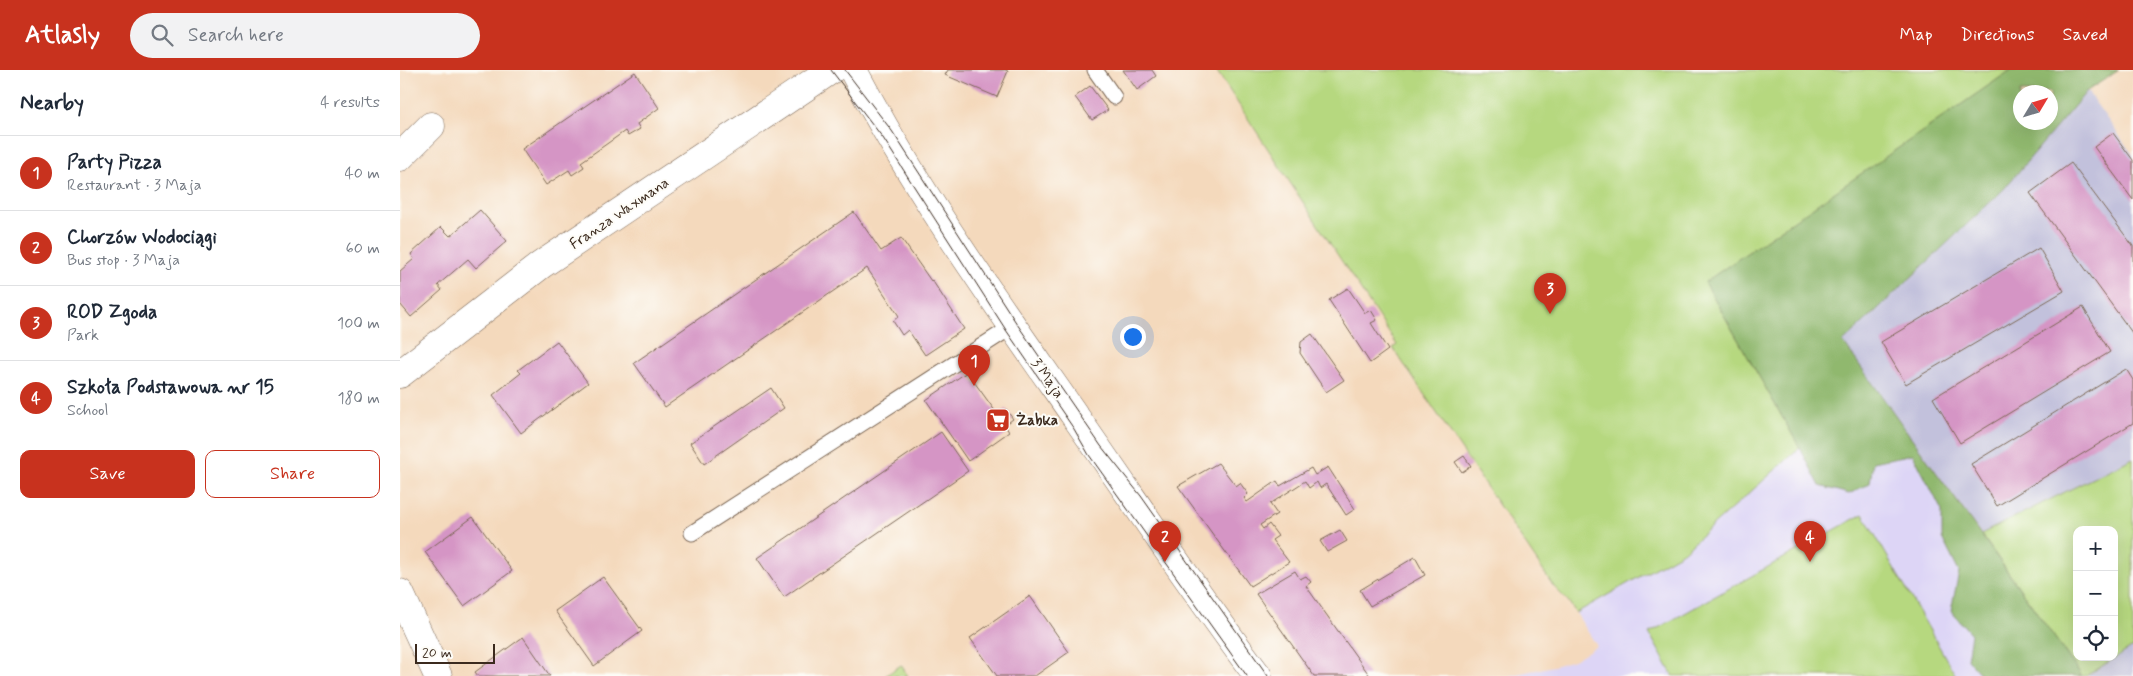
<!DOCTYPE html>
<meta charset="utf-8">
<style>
body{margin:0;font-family:Mynerve,sans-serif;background:#f2f2f3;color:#1f2937}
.controls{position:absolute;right:15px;bottom:15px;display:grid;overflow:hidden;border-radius:10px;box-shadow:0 5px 20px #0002}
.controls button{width:45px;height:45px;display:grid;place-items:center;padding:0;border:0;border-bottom:1px solid #e0e1e3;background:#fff;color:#1f2937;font:25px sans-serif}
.compass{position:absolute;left:1613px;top:15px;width:45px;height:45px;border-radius:50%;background:#fff;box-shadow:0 5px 20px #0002;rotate:52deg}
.scale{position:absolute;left:15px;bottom:12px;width:80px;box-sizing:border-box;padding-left:5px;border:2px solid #3b2a1e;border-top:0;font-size:14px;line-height:18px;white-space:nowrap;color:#3b2a1e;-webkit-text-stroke:4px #fdfcf7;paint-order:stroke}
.you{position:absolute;left:732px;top:266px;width:18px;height:18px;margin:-12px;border:4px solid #fff;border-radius:50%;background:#1a73e8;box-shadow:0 0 0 8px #1a73e833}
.badge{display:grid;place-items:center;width:32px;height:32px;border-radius:50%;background:#c8321e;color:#fff;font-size:16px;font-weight:700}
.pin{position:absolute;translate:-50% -41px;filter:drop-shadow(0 1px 2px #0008)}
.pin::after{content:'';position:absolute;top:26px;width:18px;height:15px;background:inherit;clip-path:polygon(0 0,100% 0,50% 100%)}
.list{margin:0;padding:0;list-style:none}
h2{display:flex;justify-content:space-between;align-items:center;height:65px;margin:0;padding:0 20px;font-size:21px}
h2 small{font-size:16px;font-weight:400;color:#747a83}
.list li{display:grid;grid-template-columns:32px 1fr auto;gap:15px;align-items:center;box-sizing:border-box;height:75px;padding:0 20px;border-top:1px solid #e0e1e3}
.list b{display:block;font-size:19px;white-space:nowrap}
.list p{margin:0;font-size:16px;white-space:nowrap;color:#747a83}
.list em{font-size:16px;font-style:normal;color:#747a83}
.actions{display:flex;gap:10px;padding:15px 20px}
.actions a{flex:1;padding:11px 0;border:1px solid #c8321e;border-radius:10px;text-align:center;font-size:18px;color:#c8321e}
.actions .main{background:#c8321e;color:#fff}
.icon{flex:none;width:28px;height:28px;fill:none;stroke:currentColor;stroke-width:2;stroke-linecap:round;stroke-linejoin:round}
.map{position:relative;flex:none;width:1733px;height:606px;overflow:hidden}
header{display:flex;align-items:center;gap:30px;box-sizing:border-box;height:70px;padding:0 25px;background:#c8321e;color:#fff}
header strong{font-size:24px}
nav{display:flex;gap:28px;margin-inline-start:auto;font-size:18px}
.search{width:350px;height:45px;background:#f2f2f3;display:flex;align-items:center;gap:12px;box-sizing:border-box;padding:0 18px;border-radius:28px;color:#747a83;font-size:19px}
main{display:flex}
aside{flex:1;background:#fff}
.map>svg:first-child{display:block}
.built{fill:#ddd5f6}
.industrial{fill:#c2c1dc}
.green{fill:#b6d87f;stroke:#78814e;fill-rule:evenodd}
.forest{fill:#90b86e;stroke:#667146;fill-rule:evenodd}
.building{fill:#d595c5}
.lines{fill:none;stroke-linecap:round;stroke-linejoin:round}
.service-casing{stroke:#7c6755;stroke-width:17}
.minor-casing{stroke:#7c6755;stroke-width:29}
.tertiary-casing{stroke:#7c6755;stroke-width:29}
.service{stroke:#fff;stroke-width:15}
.minor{stroke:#fff;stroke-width:28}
.tertiary{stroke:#fff;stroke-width:28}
.tram{stroke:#3b2a1e;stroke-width:1}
.labels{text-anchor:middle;stroke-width:4;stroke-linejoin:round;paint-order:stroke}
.street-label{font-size:15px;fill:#3b2a1e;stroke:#fdfcf7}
.poi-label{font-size:15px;font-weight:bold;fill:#3b2a1e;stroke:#fdfcf7;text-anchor:start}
</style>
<header>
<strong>Atlasly</strong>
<div class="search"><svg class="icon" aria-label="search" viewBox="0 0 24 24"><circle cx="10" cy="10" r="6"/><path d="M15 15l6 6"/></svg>Search here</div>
<nav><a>Map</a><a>Directions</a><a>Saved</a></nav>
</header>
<main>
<aside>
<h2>Nearby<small>4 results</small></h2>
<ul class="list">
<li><span class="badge">1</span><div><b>Party Pizza</b><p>Restaurant · 3 Maja</p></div><em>40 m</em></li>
<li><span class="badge">2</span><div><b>Chorzów Wodociągi</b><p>Bus stop · 3 Maja</p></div><em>60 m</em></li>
<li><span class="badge">3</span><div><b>ROD Zgoda</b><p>Park</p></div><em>100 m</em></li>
<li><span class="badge">4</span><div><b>Szkoła Podstawowa nr 15</b><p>School</p></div><em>180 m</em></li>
</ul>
<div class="actions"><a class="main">Save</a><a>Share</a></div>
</aside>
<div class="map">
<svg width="1733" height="606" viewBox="0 0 1733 606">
<rect width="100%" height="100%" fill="#fdfcf7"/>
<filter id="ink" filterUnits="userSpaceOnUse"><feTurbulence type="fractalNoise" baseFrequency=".02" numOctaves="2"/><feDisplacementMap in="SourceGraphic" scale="10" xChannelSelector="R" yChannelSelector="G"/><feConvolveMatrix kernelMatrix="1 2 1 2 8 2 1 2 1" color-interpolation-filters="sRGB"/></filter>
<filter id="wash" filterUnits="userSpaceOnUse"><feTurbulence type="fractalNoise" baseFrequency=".0096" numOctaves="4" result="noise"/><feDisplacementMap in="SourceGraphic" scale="20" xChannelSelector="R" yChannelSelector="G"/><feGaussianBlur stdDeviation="1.12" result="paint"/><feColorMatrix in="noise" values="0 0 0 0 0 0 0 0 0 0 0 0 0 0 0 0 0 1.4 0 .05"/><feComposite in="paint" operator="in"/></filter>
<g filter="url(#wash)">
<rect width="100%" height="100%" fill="#f4d9bc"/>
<!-- built -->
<polygon class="built" points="1400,378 1420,416 1473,392 1513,384 1542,441 1542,468 1559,502 1551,541 1571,564 1567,589 1582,606 1108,606 1154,596 1174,590 1197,576 1176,543 1283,482"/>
<!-- industrial -->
<g class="industrial">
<polygon points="1687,21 1733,85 1733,388 1581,464 1443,272 1603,120"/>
<polygon points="1733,577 1733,606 1686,606"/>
</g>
<!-- green -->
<g class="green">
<polygon points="816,0 1611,0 1305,212 1400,378 1283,482 1176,543 1168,531 1154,517 993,278 997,275"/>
<path d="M1733,388V577L1686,606H1682L1581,464ZM1677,460H1714V587H1677Z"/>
<polygon points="1463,444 1556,606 1273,606 1249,563"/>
<polygon points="501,595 508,606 485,606"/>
</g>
<!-- forest -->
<path class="forest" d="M1611,0H1719L1687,21L1603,120L1443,272L1682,606H1582L1567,589L1571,564L1551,541L1559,502L1542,468V441L1513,384L1473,392L1470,413L1449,424L1420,416L1400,378L1305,212ZM1620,22H1650V52H1620Z"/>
<g id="blocks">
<!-- building -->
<g class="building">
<polygon points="548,0 605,0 608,1 597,27 545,5"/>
<polygon points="723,0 752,0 756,6 737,20"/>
<polygon points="235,2 259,38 237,54 240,59 228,66 225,61 181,92 184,97 172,105 169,100 146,115 122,79"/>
<polygon points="690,16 708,40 692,50 675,27"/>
<polygon points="1713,63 1733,90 1733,130 1694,77"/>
<polygon points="1671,93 1733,176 1733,264 1630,123"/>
<polygon points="80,140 107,171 76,198 68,189 38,215 42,220 11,247 0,234 0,201 14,189 11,184 41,157 50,166"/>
<polygon points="454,142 481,181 501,168 531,211 532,210 564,259 525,285 508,260 502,265 493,251 499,246 467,198 265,337 234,293"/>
<polygon points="1639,178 1664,221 1506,314 1481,272"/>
<polygon points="948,218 965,243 971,240 977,250 971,253 988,280 970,293 929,230"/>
<polygon points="1683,237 1710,282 1560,373 1533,328"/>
<polygon points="912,264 944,310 926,322 900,283 901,272"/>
<polygon points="157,271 188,313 121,363 93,325 121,303 118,300"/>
<polygon points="1726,299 1733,310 1733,353 1597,436 1571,394"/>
<polygon points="567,302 598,345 606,339 613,349 605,355 609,362 568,391 526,330"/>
<polygon points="371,318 384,338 304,394 290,373"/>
<polygon points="541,362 568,401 384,527 357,488"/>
<polygon points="1064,386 1071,396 1062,402 1055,392"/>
<polygon points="818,393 836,416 840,413 848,424 844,428 847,432 877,411 880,416 911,398 915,405 928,397 955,439 946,445 926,414 920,418 917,412 909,418 905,411 870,434 877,444 860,455 863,459 869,454 878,466 872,470 889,492 850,516 778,416"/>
<polygon points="73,447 112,501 64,536 25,482"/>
<polygon points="940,460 947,471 927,482 920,471"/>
<polygon points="1015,487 1025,505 970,536 960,520"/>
<polygon points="895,501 900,509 906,506 911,512 906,516 970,606 914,606 856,524"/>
<polygon points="203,507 242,561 194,596 155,541"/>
<polygon points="630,526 669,582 635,606 597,606 570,568"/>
<polygon points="123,567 150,606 78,606 75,602"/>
</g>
</g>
</g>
<g filter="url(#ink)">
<use href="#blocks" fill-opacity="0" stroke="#7c6755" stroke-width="1"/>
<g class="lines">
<!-- service casing -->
<g class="service-casing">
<g id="service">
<polyline points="695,0 714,27"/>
<polyline points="292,463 613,256"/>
</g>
</g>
<!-- minor casing -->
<g class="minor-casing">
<g id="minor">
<polyline points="0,87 31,56"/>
<polyline points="0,304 141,195 431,0"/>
<polyline points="0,523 38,606"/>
</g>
</g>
<!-- tertiary casing -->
<g class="tertiary-casing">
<path id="tertiary" d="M453,0C516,121 597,234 675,346C736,433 794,521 858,606"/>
</g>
<!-- service -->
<use href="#service" class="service"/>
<!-- minor -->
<use href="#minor" class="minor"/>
<!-- tertiary -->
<use href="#tertiary" class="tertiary"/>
<!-- tram -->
<g class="tram">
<polyline points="431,0 483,68 606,260 674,359 689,385 847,606"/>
<polyline points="445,0 492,61 617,254 701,376 741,426 868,606"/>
</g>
</g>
</g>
<!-- icons -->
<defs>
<g id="supermarket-square" transform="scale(1.25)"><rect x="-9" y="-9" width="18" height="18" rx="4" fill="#c8321e" stroke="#fdfcf7"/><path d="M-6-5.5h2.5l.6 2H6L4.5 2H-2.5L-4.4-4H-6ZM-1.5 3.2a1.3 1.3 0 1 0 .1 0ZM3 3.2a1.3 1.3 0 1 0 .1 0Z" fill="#fff"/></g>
</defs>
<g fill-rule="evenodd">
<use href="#supermarket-square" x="598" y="350"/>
</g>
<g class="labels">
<!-- street labels -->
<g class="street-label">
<text transform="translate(219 143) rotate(-34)" y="5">Franza Waxmana</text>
<text transform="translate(648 308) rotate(55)" y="5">3 Maja</text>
</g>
<!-- poi labels -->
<g class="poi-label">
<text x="616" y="355">Żabka</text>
</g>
</g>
</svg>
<div class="controls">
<button>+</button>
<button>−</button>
<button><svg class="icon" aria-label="locate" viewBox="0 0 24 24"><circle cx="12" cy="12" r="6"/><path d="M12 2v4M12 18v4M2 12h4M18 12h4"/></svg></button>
</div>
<svg class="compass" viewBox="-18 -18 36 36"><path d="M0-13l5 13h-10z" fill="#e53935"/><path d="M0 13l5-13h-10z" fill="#747a83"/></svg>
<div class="scale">20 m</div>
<div class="you"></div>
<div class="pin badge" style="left:574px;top:316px">1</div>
<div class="pin badge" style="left:765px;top:492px">2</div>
<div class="pin badge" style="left:1150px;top:244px">3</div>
<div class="pin badge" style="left:1410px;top:492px">4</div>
</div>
</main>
